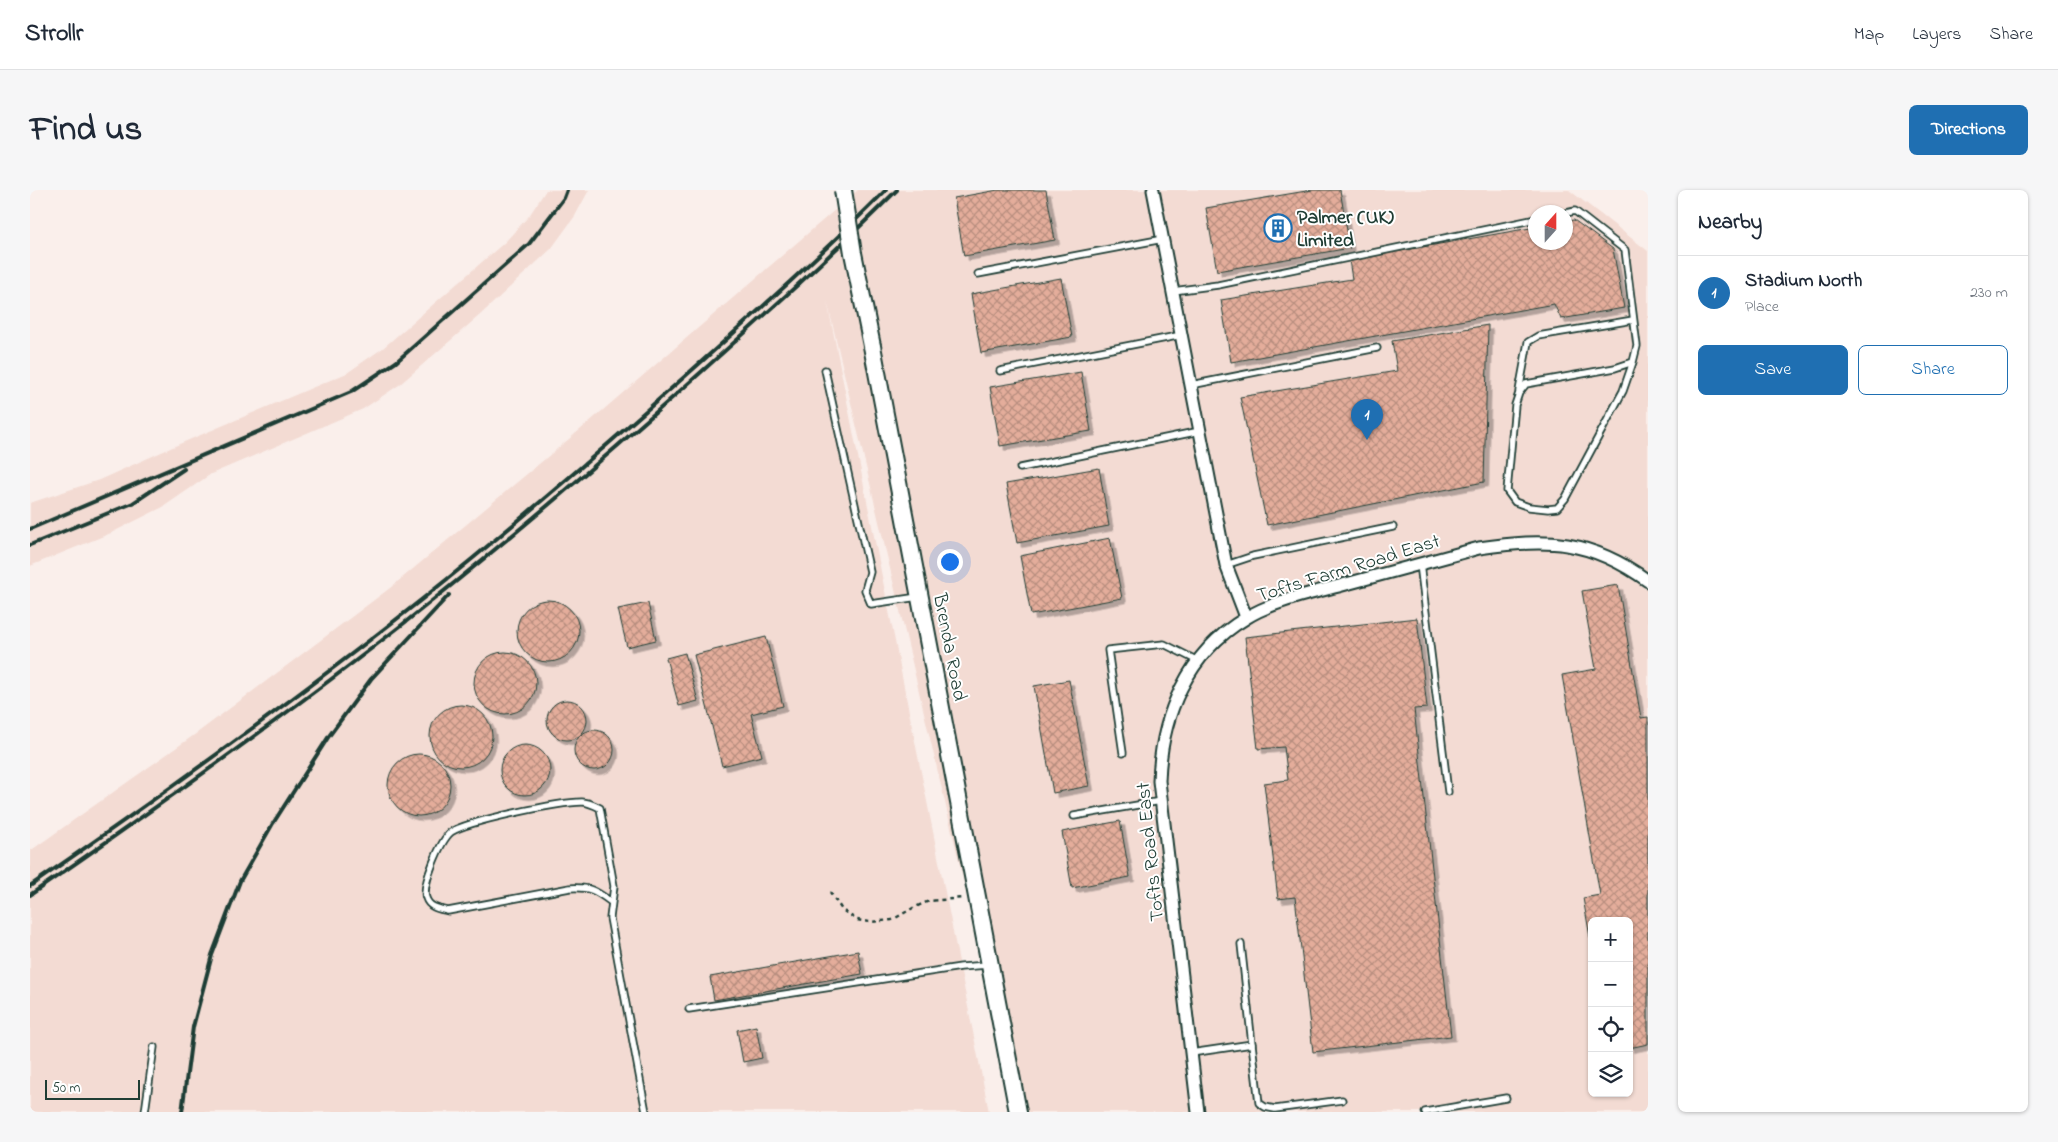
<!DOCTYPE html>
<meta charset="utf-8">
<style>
body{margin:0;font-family:"Indie Flower",sans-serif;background:#f6f6f7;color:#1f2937}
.controls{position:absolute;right:15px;bottom:15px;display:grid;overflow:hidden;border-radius:8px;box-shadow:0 1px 4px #0004}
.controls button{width:45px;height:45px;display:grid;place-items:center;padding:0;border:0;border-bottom:1px solid #e0e1e3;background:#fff;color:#1f2937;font:25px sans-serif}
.compass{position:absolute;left:1498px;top:15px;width:45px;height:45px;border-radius:50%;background:#fff;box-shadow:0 1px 4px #0004;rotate:21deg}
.scale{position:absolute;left:15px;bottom:12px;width:95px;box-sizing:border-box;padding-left:5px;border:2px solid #1f3d34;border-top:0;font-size:14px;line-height:18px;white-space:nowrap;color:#1f3d34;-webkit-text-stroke:4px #fff;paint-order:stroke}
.you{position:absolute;left:919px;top:371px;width:18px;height:18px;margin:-12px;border:4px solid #fff;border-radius:50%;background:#1a73e8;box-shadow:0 0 0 8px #1a73e833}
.badge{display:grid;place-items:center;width:32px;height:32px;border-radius:50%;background:#1f6fb2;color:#fff;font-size:16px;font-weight:700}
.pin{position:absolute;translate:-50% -41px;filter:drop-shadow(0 1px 2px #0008)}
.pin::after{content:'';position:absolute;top:26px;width:18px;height:15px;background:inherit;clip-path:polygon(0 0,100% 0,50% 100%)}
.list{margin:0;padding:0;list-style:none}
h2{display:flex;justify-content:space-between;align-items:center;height:65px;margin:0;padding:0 20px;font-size:21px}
h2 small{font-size:16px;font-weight:400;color:#747a83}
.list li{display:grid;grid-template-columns:32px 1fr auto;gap:15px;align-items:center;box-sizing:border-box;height:75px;padding:0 20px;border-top:1px solid #e0e1e3}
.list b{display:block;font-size:19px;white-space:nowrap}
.list p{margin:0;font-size:16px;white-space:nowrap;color:#747a83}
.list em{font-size:16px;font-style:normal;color:#747a83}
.actions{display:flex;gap:10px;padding:15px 20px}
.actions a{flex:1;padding:11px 0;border:1px solid #1f6fb2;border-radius:8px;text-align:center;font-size:18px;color:#1f6fb2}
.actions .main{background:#1f6fb2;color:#fff}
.icon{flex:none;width:28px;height:28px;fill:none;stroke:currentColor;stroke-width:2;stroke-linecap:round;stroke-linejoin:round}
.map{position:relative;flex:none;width:1618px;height:922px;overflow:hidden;border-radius:8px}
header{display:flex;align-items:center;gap:30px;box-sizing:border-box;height:70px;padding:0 25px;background:#fff;border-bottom:1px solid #e0e1e3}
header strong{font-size:24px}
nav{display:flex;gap:28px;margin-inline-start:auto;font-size:18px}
.intro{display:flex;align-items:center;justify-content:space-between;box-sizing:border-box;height:120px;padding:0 30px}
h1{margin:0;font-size:35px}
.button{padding:12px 22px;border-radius:8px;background:#1f6fb2;color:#fff;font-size:18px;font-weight:700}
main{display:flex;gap:30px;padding:0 30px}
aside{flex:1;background:#fff;border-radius:8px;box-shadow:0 1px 4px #0004}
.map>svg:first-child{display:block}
.built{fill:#f3dbd3;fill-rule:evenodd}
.building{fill:url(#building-cross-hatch);stroke:#1f3d34;filter:url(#shadow)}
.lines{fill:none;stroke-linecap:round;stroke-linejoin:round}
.lane-casing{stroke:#1f3d34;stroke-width:9}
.street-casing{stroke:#1f3d34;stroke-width:15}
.secondary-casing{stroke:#1f3d34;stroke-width:20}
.path{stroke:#1f3d34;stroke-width:2.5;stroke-dasharray:4 4;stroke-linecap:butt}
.lane{stroke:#fff;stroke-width:5.5}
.street{stroke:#fff;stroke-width:11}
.secondary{stroke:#fff;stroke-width:16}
.rail{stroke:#1f3d34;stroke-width:4}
.secondary-bridge-casing{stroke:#1f3d34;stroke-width:20;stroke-linecap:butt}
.secondary-bridge{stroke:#fff;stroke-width:16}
.labels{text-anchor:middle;stroke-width:4;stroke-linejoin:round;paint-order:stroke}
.poi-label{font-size:20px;font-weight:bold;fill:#1f3d34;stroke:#fff;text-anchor:start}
.street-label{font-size:20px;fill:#1f3d34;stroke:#fff}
</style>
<header>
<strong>Strollr</strong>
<nav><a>Map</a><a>Layers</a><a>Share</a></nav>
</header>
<div class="intro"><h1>Find us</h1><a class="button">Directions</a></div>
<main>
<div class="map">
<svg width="1618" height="922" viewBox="0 0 1618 922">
<defs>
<pattern id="building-cross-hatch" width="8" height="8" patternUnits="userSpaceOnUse" patternTransform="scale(1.25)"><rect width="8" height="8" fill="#e4ad9b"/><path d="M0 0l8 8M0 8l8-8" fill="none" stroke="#b88e7f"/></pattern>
<filter id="shadow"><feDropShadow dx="4.5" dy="4.5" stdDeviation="0" flood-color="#0004"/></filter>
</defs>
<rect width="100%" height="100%" fill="#faefeb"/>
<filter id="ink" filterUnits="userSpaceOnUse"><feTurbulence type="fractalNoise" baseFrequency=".02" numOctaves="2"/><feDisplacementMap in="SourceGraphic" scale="10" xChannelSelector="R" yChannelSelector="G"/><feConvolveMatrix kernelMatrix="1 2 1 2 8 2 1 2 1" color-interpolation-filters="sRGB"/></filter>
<g filter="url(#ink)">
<!-- built -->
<g class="built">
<polygon points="516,0 559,0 545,26 521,59 450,125 369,195 333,219 181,284 133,317 81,343 0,376 0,313 69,290 154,252 317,183 353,158 475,52 499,26"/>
<path d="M828,0H1539L1618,61V922H988L797,111L959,922H0V661L167,543L360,398L551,239ZM1506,22H1536V52H1506ZM1562,731H1599V903H1562Z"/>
</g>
<!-- building -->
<g class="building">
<polygon points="968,0 1016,0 1025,50 934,66 924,8"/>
<polygon points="1282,0 1310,0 1320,58 1187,81 1176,18"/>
<polygon points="1544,30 1583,59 1594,118 1531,129 1524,114 1201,172 1191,110 1322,89 1319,70 1506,37 1506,52 1536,52 1536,31"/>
<polygon points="1031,88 1042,147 951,163 941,104"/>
<polygon points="1458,135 1454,292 1237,335 1210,207 1367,181 1362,151"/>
<polygon points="1051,182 1061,241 970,256 960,197"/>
<polygon points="1069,278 1079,336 987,353 976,294"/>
<polygon points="1080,348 1092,408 1001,425 990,366"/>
<polygon points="1588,395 1611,528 1618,527 1618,854 1599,858 1599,731 1562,731 1562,758 1553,708 1570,705 1532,485 1566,479 1552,401"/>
<circle cx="518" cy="441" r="31"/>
<polygon points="618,413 626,450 597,457 588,419"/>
<polygon points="1387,428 1397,518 1384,519 1421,846 1283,862 1265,707 1248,709 1234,593 1258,590 1254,557 1228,559 1215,447"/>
<polygon points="736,447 753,516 721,524 732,566 692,576 664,465"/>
<circle cx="475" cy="493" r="31"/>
<polygon points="655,463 668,511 649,516 636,468"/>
<polygon points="1039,490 1059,596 1023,603 1004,496"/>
<circle cx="537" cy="530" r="20"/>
<circle cx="431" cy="546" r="31"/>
<circle cx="564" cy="560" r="20"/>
<circle cx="495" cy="580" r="25"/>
<circle cx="389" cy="595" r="31"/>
<polygon points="1090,631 1100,687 1042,698 1032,642"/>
<polygon points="828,761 832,784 684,810 680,787"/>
<polygon points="726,836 732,868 713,872 707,840"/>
</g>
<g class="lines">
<!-- lane casing -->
<g class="lane-casing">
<g id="lane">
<polyline points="1536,23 1545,21 1595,60 1607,156 1603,172 1593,201 1535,309 1527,318 1518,319 1499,317 1485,312 1477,301 1485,215 1489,203 1496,194 1585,178 1603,172"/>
<polyline points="948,84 1133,49"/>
<polyline points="1143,101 1188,95 1506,29"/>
<polyline points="795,180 840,382 835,400 841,414 888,407"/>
<polyline points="970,181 1152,145"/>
<polyline points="1161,195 1347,158"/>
<polyline points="1489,201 1498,152 1508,146 1603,130"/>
<polyline points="990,278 1170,241"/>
<polyline points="1390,374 1418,602"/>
<polyline points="1196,375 1223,366 1363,337"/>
<polyline points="1093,563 1078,460 1134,454 1168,471"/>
<polyline points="1044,626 1131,611"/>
<path d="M581,712C565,700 560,697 540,698L418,721C410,719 399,718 396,708C391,696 411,650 421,642C438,631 530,612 552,612C558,612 564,615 570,618L584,696L580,728L616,922"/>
<polyline points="659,819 931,777 958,775"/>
<polyline points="1222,854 1229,913 1235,917 1245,919 1312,910"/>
<polyline points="1161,863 1222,854 1211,754"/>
<polyline points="115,922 124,857"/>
<polyline points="1395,922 1476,908"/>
</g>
</g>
<!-- street casing -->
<g class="street-casing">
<g id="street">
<polyline points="1123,0 1196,375 1216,427"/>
<path d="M1168,922L1129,591C1131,526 1157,463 1216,428C1242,411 1290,401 1320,393C1363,381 1406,370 1449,358C1517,348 1560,349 1618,391"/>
</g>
</g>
<!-- secondary casing -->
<g class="secondary-casing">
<polyline id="secondary" points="842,156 988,922"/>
</g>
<!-- path -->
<polyline class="path" points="800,702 812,720 827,730 840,732 862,730 883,718 899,711 933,708"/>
<!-- lane -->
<use href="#lane" class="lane"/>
<!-- street -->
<use href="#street" class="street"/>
<!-- secondary -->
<use href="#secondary" class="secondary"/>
<!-- rail -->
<g class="rail">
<polyline points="0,339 321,202 366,172 499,54 534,8 537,0"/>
<polyline points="0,355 103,313 154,279"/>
<path d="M0,696C151,592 300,485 442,369C516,308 589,245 661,181C727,122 793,63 856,0"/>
<path d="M0,705C126,618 252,529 373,434C474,354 573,270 669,184C736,124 803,64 867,0"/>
<polyline points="152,922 163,837 182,765 210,691 242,635 299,546 341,489 419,405"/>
</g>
<!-- secondary-bridge casing -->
<g class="secondary-bridge-casing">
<polyline id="secondary-bridge" points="813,0 823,63 842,156"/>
</g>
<!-- secondary-bridge -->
<use href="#secondary-bridge" class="secondary-bridge"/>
</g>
</g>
<!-- icons -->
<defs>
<g id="building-ring" transform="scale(1.4375)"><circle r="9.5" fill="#fff" stroke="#1f6fb2" stroke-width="1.5"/><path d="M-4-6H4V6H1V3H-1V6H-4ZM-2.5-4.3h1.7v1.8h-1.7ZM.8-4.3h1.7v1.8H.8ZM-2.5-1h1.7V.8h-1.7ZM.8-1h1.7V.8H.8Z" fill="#1f6fb2"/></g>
</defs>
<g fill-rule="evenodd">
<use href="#building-ring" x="1248" y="38"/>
</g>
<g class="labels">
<!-- poi labels -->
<g class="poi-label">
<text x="1267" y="33">Palmer (UK)<tspan x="1267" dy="23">Limited</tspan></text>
</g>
<!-- street labels -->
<g class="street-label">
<text transform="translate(1318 377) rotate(-17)" y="7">Tofts Farm Road East</text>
<text transform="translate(921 457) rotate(79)" y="7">Brenda Road</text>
<text transform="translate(1119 662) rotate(-96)" y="7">Tofts Road East</text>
</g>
</g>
</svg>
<div class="controls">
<button>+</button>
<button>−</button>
<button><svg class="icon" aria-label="locate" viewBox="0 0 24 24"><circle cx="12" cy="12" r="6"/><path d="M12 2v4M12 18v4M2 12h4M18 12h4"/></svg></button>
<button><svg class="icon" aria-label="layers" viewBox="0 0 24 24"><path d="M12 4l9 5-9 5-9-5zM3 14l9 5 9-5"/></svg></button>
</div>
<svg class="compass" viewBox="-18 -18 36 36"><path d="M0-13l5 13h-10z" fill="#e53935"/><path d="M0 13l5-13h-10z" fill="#747a83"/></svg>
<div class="scale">50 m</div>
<div class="you"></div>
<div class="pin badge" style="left:1337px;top:250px">1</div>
</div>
<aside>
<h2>Nearby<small></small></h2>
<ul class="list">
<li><span class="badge">1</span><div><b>Stadium North</b><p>Place</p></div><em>230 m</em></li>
</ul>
<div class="actions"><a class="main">Save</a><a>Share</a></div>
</aside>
</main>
